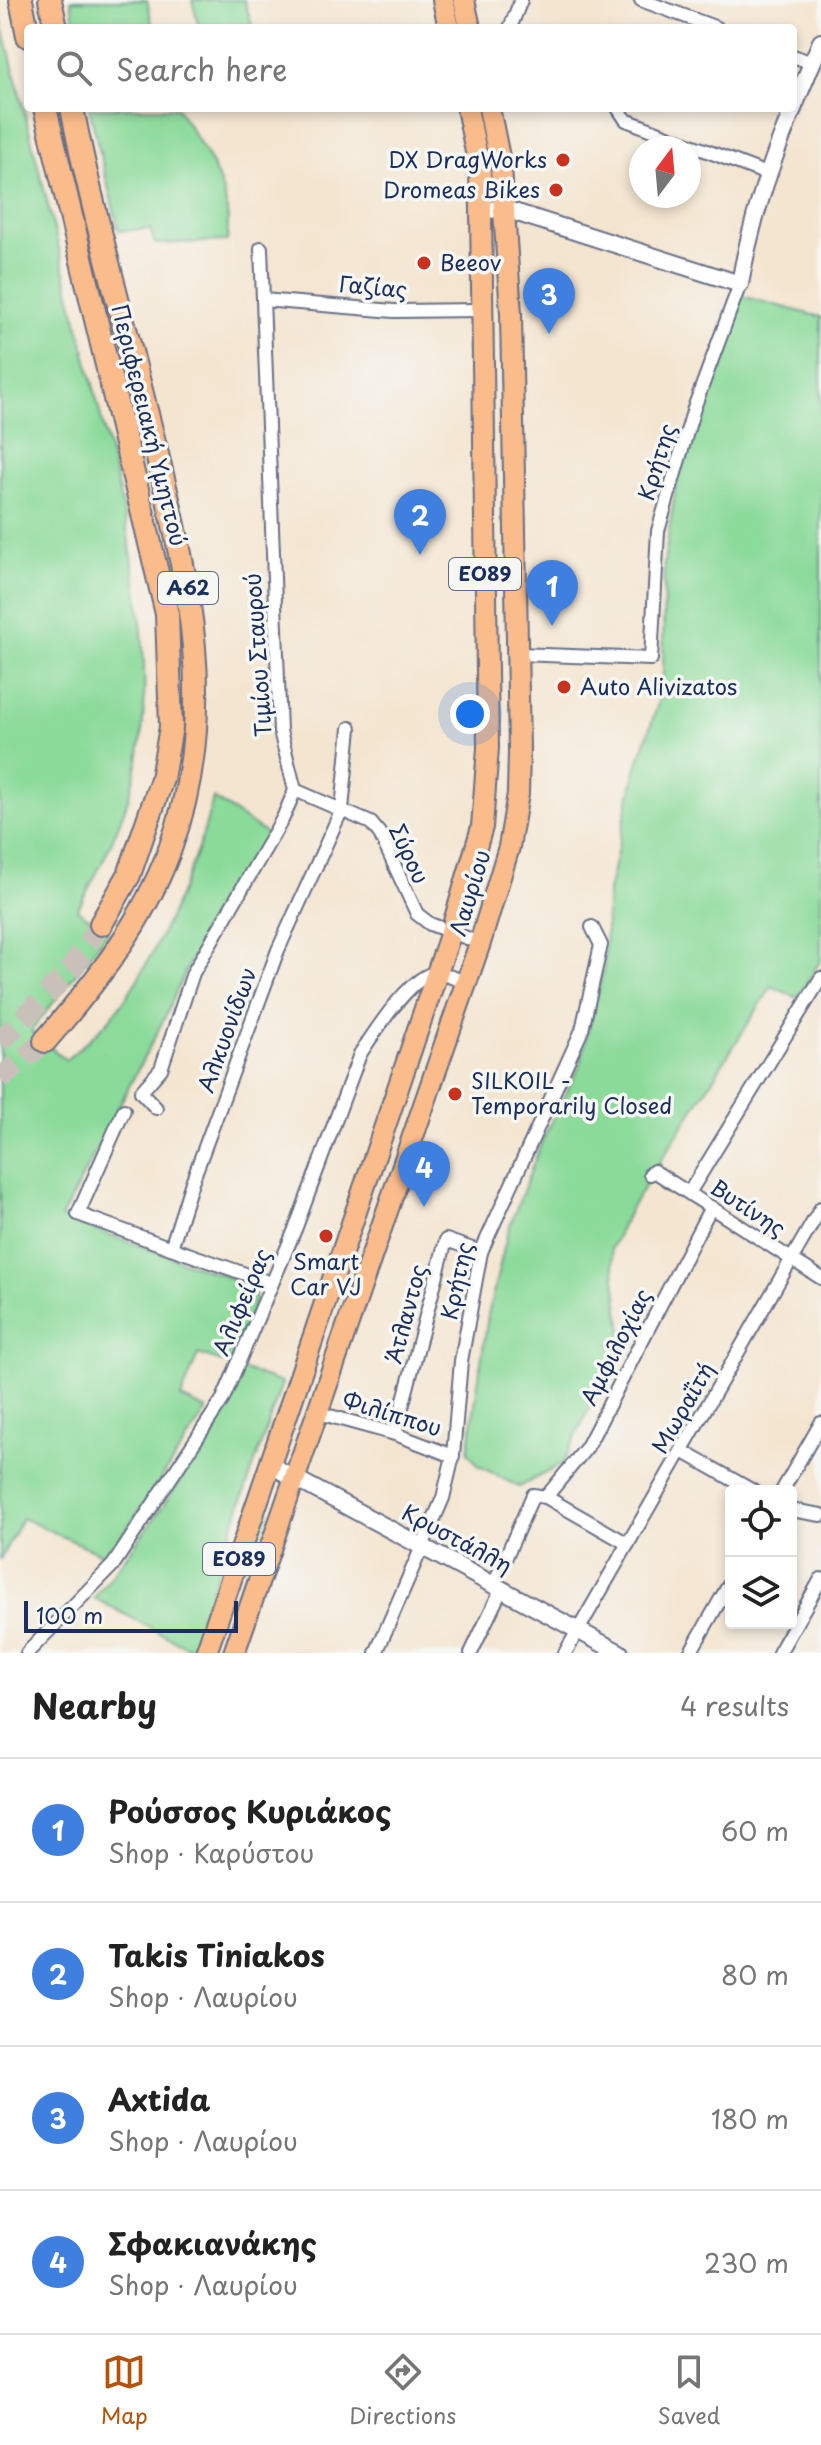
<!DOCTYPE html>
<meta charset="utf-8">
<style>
body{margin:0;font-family:"Playpen Sans",sans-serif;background:#f2f2f2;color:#222}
.controls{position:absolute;right:24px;bottom:24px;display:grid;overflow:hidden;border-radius:8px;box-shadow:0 4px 12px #0003}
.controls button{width:72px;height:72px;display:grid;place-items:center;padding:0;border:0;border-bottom:2px solid #e0e0e0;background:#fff;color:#222;font:40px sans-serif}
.compass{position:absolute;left:629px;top:136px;width:72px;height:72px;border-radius:50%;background:#fff;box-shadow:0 4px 12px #0003;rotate:16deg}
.scale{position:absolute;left:24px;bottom:20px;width:214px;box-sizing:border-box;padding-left:8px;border:4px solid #1b2f5e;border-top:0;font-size:22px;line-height:28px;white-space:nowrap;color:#1b2f5e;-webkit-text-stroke:6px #f6f6f2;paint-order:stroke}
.you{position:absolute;left:470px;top:714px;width:28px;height:28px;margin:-20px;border:6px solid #fff;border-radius:50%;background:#1a73e8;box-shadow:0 0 0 12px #1a73e833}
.badge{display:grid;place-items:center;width:52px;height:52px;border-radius:50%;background:#b45309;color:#fff;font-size:26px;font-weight:700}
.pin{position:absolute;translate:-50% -66px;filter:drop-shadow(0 2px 4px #0008)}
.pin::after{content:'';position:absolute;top:42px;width:28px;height:24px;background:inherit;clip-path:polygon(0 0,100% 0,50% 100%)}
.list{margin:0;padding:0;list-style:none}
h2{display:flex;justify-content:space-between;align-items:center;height:104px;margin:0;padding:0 32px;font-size:34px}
h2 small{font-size:26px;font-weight:400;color:#767676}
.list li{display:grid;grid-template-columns:52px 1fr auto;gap:24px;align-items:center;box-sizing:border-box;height:144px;padding:0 32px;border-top:2px solid #e0e0e0}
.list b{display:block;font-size:30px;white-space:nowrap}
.list p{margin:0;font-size:26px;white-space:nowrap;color:#767676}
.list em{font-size:26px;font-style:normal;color:#767676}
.icon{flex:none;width:44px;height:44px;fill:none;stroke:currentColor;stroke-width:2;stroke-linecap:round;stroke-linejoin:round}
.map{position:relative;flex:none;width:821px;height:1653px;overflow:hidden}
.search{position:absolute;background:#fff;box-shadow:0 4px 12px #0003;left:24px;right:24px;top:24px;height:88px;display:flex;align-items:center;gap:20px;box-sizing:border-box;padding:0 28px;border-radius:8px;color:#767676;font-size:30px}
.sheet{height:680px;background:#fff}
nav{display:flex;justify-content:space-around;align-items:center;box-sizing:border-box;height:112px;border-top:2px solid #e0e0e0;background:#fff;font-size:22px;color:#767676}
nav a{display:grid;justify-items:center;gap:4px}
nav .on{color:#b45309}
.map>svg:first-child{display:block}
.green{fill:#8ada99;stroke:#52847c;stroke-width:2}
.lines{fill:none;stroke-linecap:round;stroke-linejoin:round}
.motorway-tunnel{stroke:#c9c1b9;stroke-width:22;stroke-dasharray:22 11;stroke-linecap:butt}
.minor-casing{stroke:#676f86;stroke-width:16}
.tertiary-casing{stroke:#676f86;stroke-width:20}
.primary-casing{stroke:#676f86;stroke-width:24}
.motorway-casing{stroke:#676f86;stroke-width:26}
.minor{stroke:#fff;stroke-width:12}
.tertiary{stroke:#fff;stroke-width:16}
.primary{stroke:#fabc8b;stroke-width:20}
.motorway{stroke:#fabc8b;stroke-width:22}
.poi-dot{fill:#c8321e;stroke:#f6f6f2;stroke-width:3}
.labels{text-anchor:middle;stroke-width:7;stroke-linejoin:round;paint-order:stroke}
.shield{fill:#f6f6f2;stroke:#5d6b8a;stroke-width:2}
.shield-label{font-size:20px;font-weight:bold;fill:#1b2f5e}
.poi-label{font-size:22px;fill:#1b2f5e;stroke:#f6f6f2;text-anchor:start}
.street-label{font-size:22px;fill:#1b2f5e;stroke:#f6f6f2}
</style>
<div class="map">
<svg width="821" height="1653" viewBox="0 0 821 1653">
<rect width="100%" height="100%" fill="#f6f6f2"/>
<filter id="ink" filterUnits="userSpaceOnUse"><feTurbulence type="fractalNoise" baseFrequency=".0125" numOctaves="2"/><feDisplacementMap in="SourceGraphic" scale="16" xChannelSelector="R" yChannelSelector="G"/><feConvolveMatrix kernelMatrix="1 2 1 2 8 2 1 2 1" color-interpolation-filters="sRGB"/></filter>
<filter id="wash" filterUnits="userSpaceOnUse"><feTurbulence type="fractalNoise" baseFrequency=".006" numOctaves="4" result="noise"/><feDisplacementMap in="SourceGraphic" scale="32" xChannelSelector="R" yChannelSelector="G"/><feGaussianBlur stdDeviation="1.8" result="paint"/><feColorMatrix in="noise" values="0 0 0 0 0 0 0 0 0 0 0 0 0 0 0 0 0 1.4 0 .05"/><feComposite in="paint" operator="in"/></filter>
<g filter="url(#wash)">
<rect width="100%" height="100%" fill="#f4e5d0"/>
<!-- green -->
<g class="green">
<polygon points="71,0 147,0 153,28 75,28"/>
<polygon points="192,0 244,0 253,28 199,28"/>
<path d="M0,15C32,138 63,261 93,384C121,501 160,640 138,760C128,814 103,863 77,910L109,931L31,1031L66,1060C79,1048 94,1036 106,1023C147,980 200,856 213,798L268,835L190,961L166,1015L61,1218L253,1286L256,1298L231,1365L198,1354L181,1398L207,1410L108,1557L22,1518L0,1560Z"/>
<path d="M89,108H177C204,149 234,190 227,241L155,244L150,229L119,231Z"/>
<polygon points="741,296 821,317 821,960 797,998 772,986 630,1209 611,1249 623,1340 562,1464 519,1487 479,1466 468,1452 488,1315 508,1231 542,1141 580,1065 604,967 608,892 635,773 663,688 664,564 677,479"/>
<path d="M241,1369L282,1383L191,1649L94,1598C144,1535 213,1442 241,1369Z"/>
<polygon points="266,1510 271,1512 223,1653 217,1653"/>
</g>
</g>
<g filter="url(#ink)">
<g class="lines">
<!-- motorway-tunnel -->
<g class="motorway-tunnel">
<polyline points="0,1042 69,972 101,924"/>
<polyline points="0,1079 45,1041"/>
</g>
<!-- minor casing -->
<g class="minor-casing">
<g id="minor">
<polyline points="641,0 717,28"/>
<polyline points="510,28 521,0"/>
<polyline points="793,56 812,63"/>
<polyline points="618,108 626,120 767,174"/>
<polyline points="263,300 394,311 481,310"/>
<polyline points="518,654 651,659 658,531 694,408 740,284"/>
<polyline points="295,790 371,823 380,834 417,914 430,924 480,943"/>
<polyline points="156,1108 141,1092 161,1069 193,973 283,818 295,790 280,731 261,248"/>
<polyline points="124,1110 78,1214 171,1248"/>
<polyline points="650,1174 654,1171 821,1278"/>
<polyline points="689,1193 821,978"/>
<polyline points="271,1283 171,1248 192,1182 278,950 342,809 350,728"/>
<polyline points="319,1413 395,1434 453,1456"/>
<polyline points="395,1434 446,1240 481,1252"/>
<polyline points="682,1451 753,1491"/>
<polyline points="782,1491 821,1423"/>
<polyline points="546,1497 587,1447 711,1207"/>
<polyline points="791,1510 821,1515"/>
<polyline points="494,1584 533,1495 546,1497 628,1544"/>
<path d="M27,1653L113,1565L223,1399L296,1227L360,1054C373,1035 411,973 437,973C446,974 458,980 467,983"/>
<polyline points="376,1653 443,1498 453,1456 461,1361 481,1252 582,1030 601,945 592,927"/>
<polyline points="471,1653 502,1588"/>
<polyline points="565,1653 821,1208"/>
<polyline points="690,1653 731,1581"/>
<polyline points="779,1653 821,1579"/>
</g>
</g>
<!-- tertiary casing -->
<g class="tertiary-casing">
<g id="tertiary">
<path d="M481,210L505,209L740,284C754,199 787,121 821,42"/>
<polyline points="272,1466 620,1653"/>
</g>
</g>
<!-- primary casing -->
<g class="primary-casing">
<g id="primary">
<polyline points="443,0 449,28"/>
<polyline points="464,0 470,28"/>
<polyline points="206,1653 451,932 482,827 488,748 481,210 480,171 467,108"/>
<polyline points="234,1653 480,943 509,847 518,794 519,750 511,313 501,167 489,108"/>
</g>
</g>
<!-- motorway casing -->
<g class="motorway-casing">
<g id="motorway">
<polyline points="21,0 28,36"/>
<polyline points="50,0 56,28"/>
<polyline points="45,108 167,614 171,727 162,779 129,875 101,924"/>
<path d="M45,1041C96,982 143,923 170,849C223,706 185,567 150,426C124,320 93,215 72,108"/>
</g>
</g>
<!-- minor -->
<use href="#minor" class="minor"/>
<!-- tertiary -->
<use href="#tertiary" class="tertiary"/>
<!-- primary -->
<use href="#primary" class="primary"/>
<!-- motorway -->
<use href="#motorway" class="motorway"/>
</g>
</g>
<!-- markers -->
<g class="poi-dot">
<circle cx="563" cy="160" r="8"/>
<circle cx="556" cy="190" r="8"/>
<circle cx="424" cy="263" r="8"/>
<circle cx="564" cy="687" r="8"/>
<circle cx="455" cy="1094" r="8"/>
<circle cx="326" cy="1236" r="8"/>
</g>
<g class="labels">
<!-- shield labels -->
<g class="shield">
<rect x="449" y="558" width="72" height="32" rx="6"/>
<rect x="158" y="572" width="60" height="32" rx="6"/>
<rect x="203" y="1543" width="72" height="32" rx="6"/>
</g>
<g class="shield-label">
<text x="485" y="581">ΕΟ89</text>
<text x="188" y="595">Α62</text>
<text x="239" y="1566">ΕΟ89</text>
</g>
<!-- poi labels -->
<g class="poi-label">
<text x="547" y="168" text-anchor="end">DX DragWorks</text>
<text x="540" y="198" text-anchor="end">Dromeas Bikes</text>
<text x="440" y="271">Beeov</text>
<text x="580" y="695">Auto Alivizatos</text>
<text x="471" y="1089">SILKOIL -<tspan x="471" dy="25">Temporarily Closed</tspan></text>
<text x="326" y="1270" text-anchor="middle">Smart<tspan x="326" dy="25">Car VJ</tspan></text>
</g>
<!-- street labels -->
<g class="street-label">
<text transform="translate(373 287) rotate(5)" y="8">Γαζίας</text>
<text transform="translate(149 425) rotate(76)" y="8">Περιφερειακή Υμηττού</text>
<text transform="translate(657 462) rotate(-73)" y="8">Κρήτης</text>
<text transform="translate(258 655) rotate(-94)" y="8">Τιμίου Σταυρού</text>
<text transform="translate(409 854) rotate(65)" y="8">Σύρου</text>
<text transform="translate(470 893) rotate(-73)" y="8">Λαυρίου</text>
<text transform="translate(227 1030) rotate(-70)" y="8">Αλκυονίδων</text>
<text transform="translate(748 1208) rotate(33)" y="8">Βυτίνης</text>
<text transform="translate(457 1281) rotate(-78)" y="8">Κρήτης</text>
<text transform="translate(242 1302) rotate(-67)" y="8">Αλιφείρας</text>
<text transform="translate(406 1314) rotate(-75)" y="8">Άτλαντος</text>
<text transform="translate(616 1347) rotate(-63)" y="8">Αμφιλοχίας</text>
<text transform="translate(683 1408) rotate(-60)" y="8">Μωραΐτή</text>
<text transform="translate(392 1414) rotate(17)" y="8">Φιλίππου</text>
<text transform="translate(457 1539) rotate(28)" y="8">Κρυστάλλη</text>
</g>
</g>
</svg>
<div class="controls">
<button><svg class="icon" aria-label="locate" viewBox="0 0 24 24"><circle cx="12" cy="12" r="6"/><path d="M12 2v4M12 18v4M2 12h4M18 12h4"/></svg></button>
<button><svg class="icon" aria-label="layers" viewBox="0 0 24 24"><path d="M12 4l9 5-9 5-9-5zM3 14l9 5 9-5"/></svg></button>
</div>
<svg class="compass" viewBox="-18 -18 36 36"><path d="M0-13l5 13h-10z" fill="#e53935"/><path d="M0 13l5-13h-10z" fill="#767676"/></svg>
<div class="scale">100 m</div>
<div class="you"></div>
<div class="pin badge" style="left:552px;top:626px;background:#3f7fe0">1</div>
<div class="pin badge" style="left:420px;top:555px;background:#3f7fe0">2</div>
<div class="pin badge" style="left:549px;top:334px;background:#3f7fe0">3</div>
<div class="pin badge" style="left:424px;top:1207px;background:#3f7fe0">4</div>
<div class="search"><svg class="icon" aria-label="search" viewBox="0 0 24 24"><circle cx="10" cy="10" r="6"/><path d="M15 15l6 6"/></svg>Search here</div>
</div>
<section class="sheet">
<h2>Nearby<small>4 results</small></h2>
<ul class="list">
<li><span class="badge" style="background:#3f7fe0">1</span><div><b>Ρούσσος Κυριάκος</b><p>Shop · Καρύστου</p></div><em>60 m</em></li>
<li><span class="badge" style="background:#3f7fe0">2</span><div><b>Takis Tiniakos</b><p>Shop · Λαυρίου</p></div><em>80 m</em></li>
<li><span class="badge" style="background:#3f7fe0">3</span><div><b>Axtida</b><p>Shop · Λαυρίου</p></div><em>180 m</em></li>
<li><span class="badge" style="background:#3f7fe0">4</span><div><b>Σφακιανάκης</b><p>Shop · Λαυρίου</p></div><em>230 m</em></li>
</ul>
</section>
<nav>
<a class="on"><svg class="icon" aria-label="map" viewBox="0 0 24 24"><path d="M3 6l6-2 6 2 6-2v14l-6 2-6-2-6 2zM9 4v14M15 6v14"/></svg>Map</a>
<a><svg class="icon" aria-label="directions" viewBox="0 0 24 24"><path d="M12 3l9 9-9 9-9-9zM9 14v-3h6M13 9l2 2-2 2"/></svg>Directions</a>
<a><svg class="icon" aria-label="saved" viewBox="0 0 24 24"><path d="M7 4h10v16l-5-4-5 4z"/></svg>Saved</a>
</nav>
